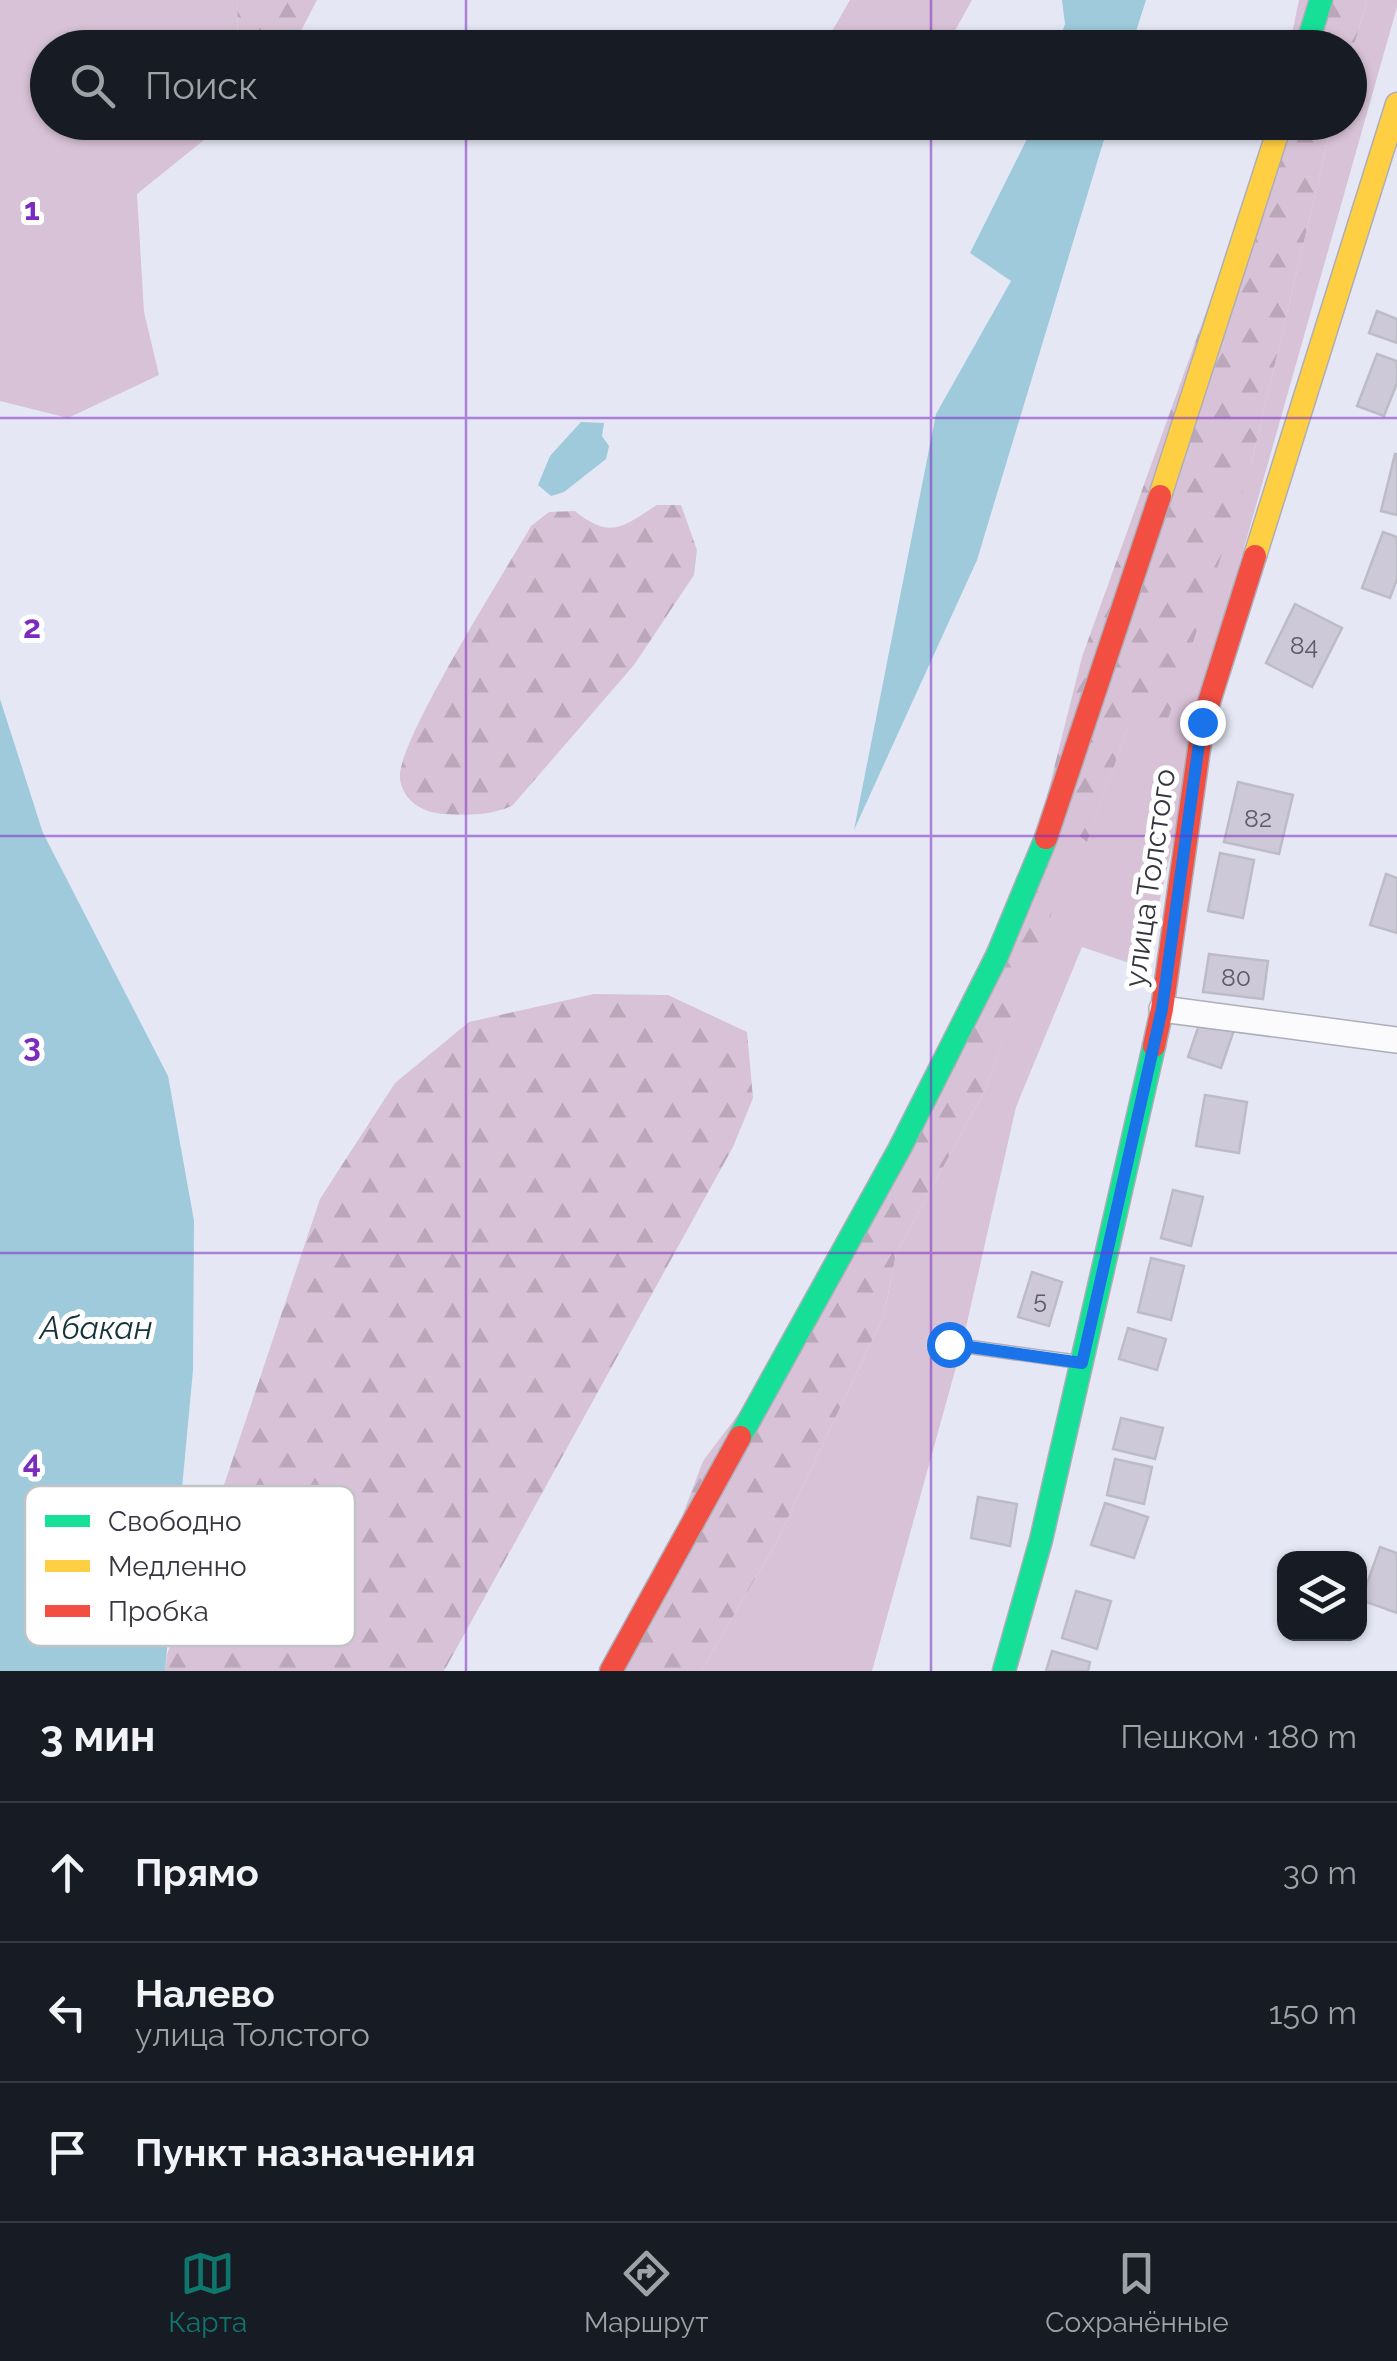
<!DOCTYPE html>
<html lang="ru">
<meta charset="utf-8">
<style>
body{margin:0;font-family:Raleway,sans-serif;background:#242831;color:#f1f3f6}
.controls{position:absolute;right:30px;bottom:30px;display:grid;overflow:hidden;border-radius:20px;box-shadow:0 2px 8px #0004}
.controls button{width:90px;height:90px;display:grid;place-items:center;padding:0;border:0;border-bottom:2px solid #363941;background:#171b24;color:#f1f3f6;font:50px sans-serif}
.stop{position:absolute;width:30px;height:30px;margin:-22px;border:8px solid #1a73e8;border-radius:50%;background:#fff}
.stop.end{background:#1a73e8;border-color:#fff;box-shadow:0 2px 10px #0008}
.list{margin:0;padding:0;list-style:none}
h2{display:flex;justify-content:space-between;align-items:center;height:130px;margin:0;padding:0 40px;font-size:42px}
h2 small{font-size:32px;font-weight:400;color:#9ea1a6}
.list li{display:grid;grid-template-columns:65px 1fr auto;gap:30px;align-items:center;box-sizing:border-box;height:140px;padding:0 40px;border-top:2px solid #363941}
.list b{display:block;font-size:38px;white-space:nowrap}
.list p{margin:0;font-size:32px;white-space:nowrap;color:#9ea1a6}
.list em{font-size:32px;font-style:normal;color:#9ea1a6}
.icon{flex:none;width:55px;height:55px;fill:none;stroke:currentColor;stroke-width:2;stroke-linecap:round;stroke-linejoin:round}
.map{position:relative;flex:none;width:1397px;height:1671px;overflow:hidden}
.search{position:absolute;background:#171b24;box-shadow:0 2px 8px #0004;left:30px;right:30px;top:30px;height:110px;display:flex;align-items:center;gap:25px;box-sizing:border-box;padding:0 35px;border-radius:55px;color:#9ea1a6;font-size:38px}
.sheet{height:550px;background:#171b24}
nav{display:flex;justify-content:space-around;align-items:center;box-sizing:border-box;height:140px;border-top:2px solid #363941;background:#171b24;font-size:28px;color:#9ea1a6}
nav a{display:grid;justify-items:center;gap:5px}
nav .on{color:#0f766e}
.map>svg:first-child{display:block}
.grass{fill:#d8c2d7}
.forest{fill:url(#forest-firs)}
.water{fill:#9ecadb}
.building{fill:#cdc9d8;stroke:#bdbcc6;stroke-width:2.5}
.lines{fill:none;stroke-linecap:round;stroke-linejoin:round}
.lane-casing{stroke:#adaeb9;stroke-width:15}
.street-casing{stroke:#adaeb9;stroke-width:28}
.fast-casing{stroke:#adaeb9;stroke-width:25}
.slow-casing{stroke:#adaeb9;stroke-width:25}
.jam-casing{stroke:#adaeb9;stroke-width:25}
.lane{stroke:#fbfbfe;stroke-width:12}
.street{stroke:#fbfbfe;stroke-width:25}
.fast{stroke:#16e098;stroke-width:22}
.slow{stroke:#ffcf43;stroke-width:22}
.jam{stroke:#f24e42;stroke-width:22}
.route{stroke:#1a73e8;stroke-width:12}
.grid{fill:none;stroke:#7b2cbf;stroke-width:2.5;stroke-opacity:0.55}
.labels{text-anchor:middle;stroke-width:10;stroke-linejoin:round;paint-order:stroke}
.number-label{font-size:25px;fill:#5b5b66}
.street-label{font-size:30px;fill:#353640;stroke:#fff}
.water-label{font-size:32px;font-style:italic;fill:#14333b;stroke:#fff}
.key{fill:#fff;stroke:#c2c3c6;stroke-width:2.5}
.key-label{font-size:28px;fill:#353640}
.grid-label{font-size:32px;text-anchor:middle;font-weight:bold;fill:#7b2cbf;stroke:#fff;stroke-width:10;stroke-linejoin:round;paint-order:stroke}
</style>
<div class="map">
<svg width="1397" height="1671" viewBox="0 0 1397 1671">
<defs>
<pattern id="forest-firs" width="22" height="20" patternUnits="userSpaceOnUse" patternTransform="scale(2.5)"><rect width="22" height="20" fill="#d8c2d7"/><path d="M5 1l3.5 6h-7zM16 11l3.5 6h-7z" fill="#baa7ba"/></pattern>
</defs>
<rect width="100%" height="100%" fill="#e5e7f5"/>
<!-- grass -->
<g class="grass">
<polygon points="0,0 237,0 238,47 48,48 48,122 225,123 137,194 144,312 159,375 68,418 0,401"/>
<polygon points="850,0 972,0 946,47 823,47"/>
<polygon points="1367,0 1397,0 1397,7 1229,601 1144,968 1082,947 1016,1107 961,1349 872,1671 701,1671 776,1543 884,1315 896,1254 984,1092 1063,880 1030,860 1044,808 1087,841 1128,727 1251,465 1332,123 1350,122 1350,60"/>
</g>
<!-- forest -->
<g class="forest">
<polygon points="237,0 317,0 292,48 238,47"/>
<polygon points="1299,0 1367,0 1350,60 1350,48 1289,48"/>
<polygon points="1274,123 1332,123 1251,465 1166,725 1128,727 1087,842 1044,808 1082,657"/>
<path d="M657,505H681L697,550L694,575L634,665L512,806C488,816 470,815 444,814C423,813 403,801 400,779C395,744 508,567 531,526L549,512L575,511C611,540 622,527 657,505Z"/>
<polygon points="1030,860 1064,880 984,1092 896,1254 884,1315 776,1543 701,1671 624,1671 703,1461 794,1340"/>
<polygon points="594,994 668,995 747,1032 753,1098 733,1147 444,1671 165,1671 167,1655 320,1199 395,1083 469,1022"/>
</g>
<!-- water -->
<g class="water">
<polygon points="1062,0 1146,0 1131,47 1057,47 1065,24"/>
<polygon points="1035,123 1109,123 977,560 854,830 936,414 1011,281 970,253"/>
<polygon points="581,422 604,423 602,436 609,446 606,459 564,492 551,496 538,485 550,456"/>
<polygon points="0,699 43,833 168,1076 194,1221 193,1370 165,1671 0,1671"/>
</g>
<!-- building -->
<g class="building">
<polygon points="1377,311 1397,319 1397,343 1369,333"/>
<polygon points="1377,354 1397,361 1397,383 1384,416 1357,406"/>
<polygon points="1395,454 1397,454 1397,515 1381,511"/>
<polygon points="1383,532 1397,537 1397,579 1390,598 1362,588"/>
<polygon points="1295,604 1342,628 1312,687 1266,663"/>
<polygon points="1238,782 1293,795 1279,854 1224,842"/>
<polygon points="1220,853 1254,860 1243,918 1208,911"/>
<polygon points="1386,874 1397,878 1397,933 1370,925"/>
<polygon points="1209,954 1268,961 1263,999 1203,992"/>
<polygon points="1201,1019 1234,1030 1221,1068 1188,1057"/>
<polygon points="1205,1095 1247,1102 1239,1153 1196,1146"/>
<polygon points="1173,1190 1203,1197 1191,1246 1161,1238"/>
<polygon points="1151,1258 1184,1266 1171,1320 1138,1312"/>
<polygon points="1032,1272 1062,1282 1049,1326 1018,1317"/>
<polygon points="1128,1328 1166,1339 1157,1370 1119,1359"/>
<polygon points="1121,1418 1163,1428 1155,1459 1113,1449"/>
<polygon points="1115,1459 1152,1467 1144,1504 1107,1495"/>
<polygon points="978,1497 1017,1504 1010,1546 971,1538"/>
<polygon points="1105,1503 1148,1517 1134,1558 1091,1545"/>
<polygon points="1380,1547 1397,1553 1397,1613 1361,1600"/>
<polygon points="1076,1591 1111,1601 1097,1649 1062,1638"/>
<polygon points="1052,1651 1090,1662 1088,1671 1046,1671"/>
</g>
<g class="lines">
<!-- lane casing -->
<g class="lane-casing">
<polyline id="lane" points="949,1344 1079,1362"/>
</g>
<!-- street casing -->
<g class="street-casing">
<polyline id="street" points="1162,1009 1397,1040"/>
</g>
<!-- fast casing -->
<g class="fast-casing">
<g id="fast">
<polyline points="1306,48 1321,0"/>
<polyline points="740,1437 900,1148 997,956 1046,838"/>
<polyline points="1004,1671 1041,1540 1154,1046"/>
</g>
</g>
<!-- slow casing -->
<g class="slow-casing">
<g id="slow">
<polyline points="1160,496 1281,122"/>
<polyline points="1255,556 1397,104"/>
</g>
</g>
<!-- jam casing -->
<g class="jam-casing">
<g id="jam">
<polyline points="1046,838 1160,496"/>
<polyline points="1154,1046 1162,1009 1203,721 1255,556"/>
<polyline points="611,1671 740,1437"/>
</g>
</g>
<!-- lane -->
<use href="#lane" class="lane"/>
<!-- street -->
<use href="#street" class="street"/>
<!-- fast -->
<use href="#fast" class="fast"/>
<!-- slow -->
<use href="#slow" class="slow"/>
<!-- jam -->
<use href="#jam" class="jam"/>
</g>
<g class="lines">
<!-- route -->
<polyline class="route" points="949,1344 1082,1363 1162,1009 1202,722"/>
</g>
<!-- grid -->
<path class="grid" d="M466,0V48M931,0V48M466,122V1671M931,122V1671M0,418H1397M0,836H1397M0,1253H1397"/>
<g class="labels">
<!-- number labels -->
<g class="number-label">
<text x="1304" y="654">84</text>
<text x="1258" y="827">82</text>
<text x="1236" y="986">80</text>
<text x="1040" y="1308">5</text>
</g>
<!-- street labels -->
<g class="street-label">
<text transform="translate(1150 878) rotate(-82)" y="10">улица Толстого</text>
</g>
<!-- water labels -->
<g class="water-label">
<text x="96" y="1339">Абакан</text>
</g>
</g>
<!-- legend -->
<rect x="25" y="1486" width="330" height="160" rx="15" class="key"/>
<rect x="45" y="1515" width="45" height="12" fill="#16e098"/>
<rect x="45" y="1560" width="45" height="12" fill="#ffcf43"/>
<rect x="45" y="1605" width="45" height="12" fill="#f24e42"/>
<g class="key-label">
<text x="108" y="1531">Свободно</text>
<text x="108" y="1576">Медленно</text>
<text x="108" y="1621">Пробка</text>
</g>
<g class="grid-label">
<text x="32" y="220">1</text>
<text x="32" y="638">2</text>
<text x="32" y="1056">3</text>
<text x="32" y="1473">4</text>
</g>
</svg>
<div class="controls">
<button><svg class="icon" aria-label="layers" viewBox="0 0 24 24"><path d="M12 4l9 5-9 5-9-5zM3 14l9 5 9-5"/></svg></button>
</div>
<div class="stop" style="left:949px;top:1344px"></div>
<div class="stop end" style="left:1202px;top:722px"></div>
<div class="search"><svg class="icon" aria-label="search" viewBox="0 0 24 24"><circle cx="10" cy="10" r="6"/><path d="M15 15l6 6"/></svg>Поиск</div>
</div>
<section class="sheet">
<h2>3 мин<small>Пешком · 180 m</small></h2>
<ul class="list">
<li><svg class="icon" aria-label="ahead" viewBox="0 0 24 24"><path d="M12 20V5M6 11l6-6 6 6"/></svg><div><b>Прямо</b></div><em>30 m</em></li>
<li><svg class="icon" aria-label="left" viewBox="0 0 24 24"><path d="M17 20v-9H6M10 6l-5 5 5 5"/></svg><div><b>Налево</b><p>улица Толстого</p></div><em>150 m</em></li>
<li><svg class="icon" aria-label="arrive" viewBox="0 0 24 24"><path d="M6 21V4h12l-3 4 3 4H6"/></svg><div><b>Пункт назначения</b></div></li>
</ul>
</section>
<nav>
<a class="on"><svg class="icon" aria-label="map" viewBox="0 0 24 24"><path d="M3 6l6-2 6 2 6-2v14l-6 2-6-2-6 2zM9 4v14M15 6v14"/></svg>Карта</a>
<a><svg class="icon" aria-label="directions" viewBox="0 0 24 24"><path d="M12 3l9 9-9 9-9-9zM9 14v-3h6M13 9l2 2-2 2"/></svg>Маршрут</a>
<a><svg class="icon" aria-label="saved" viewBox="0 0 24 24"><path d="M7 4h10v16l-5-4-5 4z"/></svg>Сохранённые</a>
</nav>
